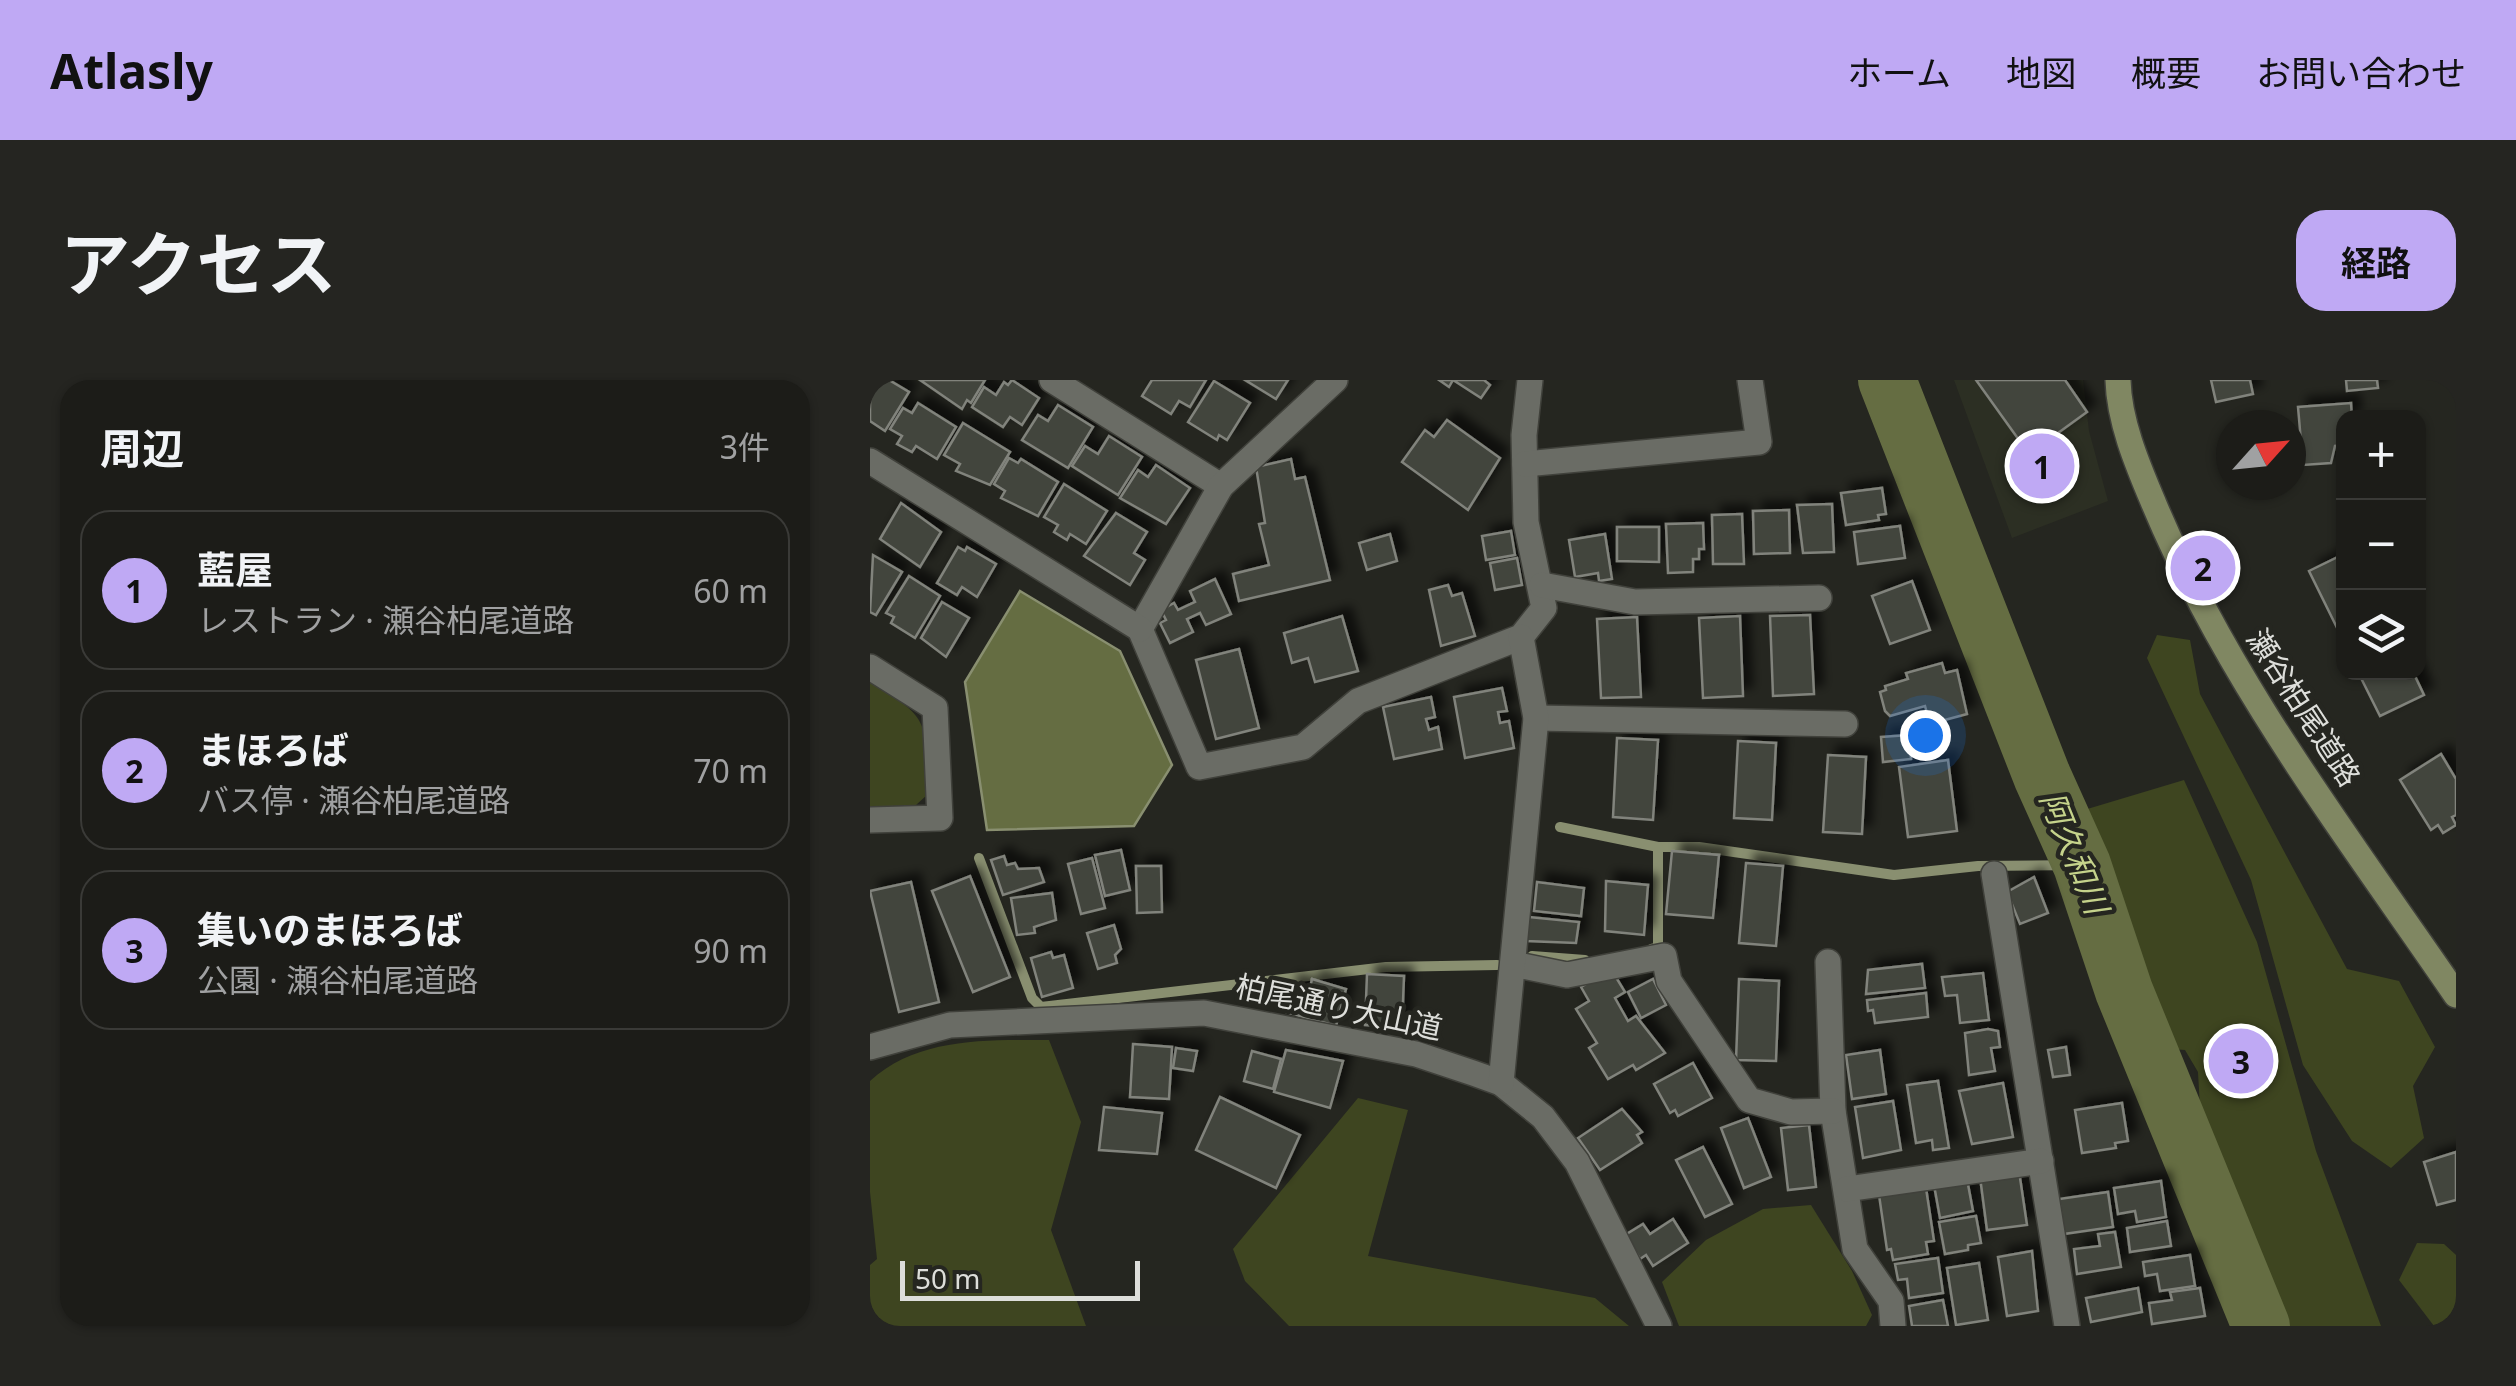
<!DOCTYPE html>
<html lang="ja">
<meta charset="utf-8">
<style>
body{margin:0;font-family:"Noto Sans","Noto Sans JP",sans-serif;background:#252521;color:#f1f3f6}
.controls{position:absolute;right:30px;top:30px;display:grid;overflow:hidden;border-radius:20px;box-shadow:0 2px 8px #0004}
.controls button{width:90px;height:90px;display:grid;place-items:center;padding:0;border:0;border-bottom:2px solid #3a3a37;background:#1c1c18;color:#f1f3f6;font:50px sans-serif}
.compass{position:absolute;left:1346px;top:30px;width:90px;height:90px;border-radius:50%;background:#1c1c18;box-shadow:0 2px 8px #0004;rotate:63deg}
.scale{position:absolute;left:30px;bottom:25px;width:240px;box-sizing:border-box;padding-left:10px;border:5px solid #dddeda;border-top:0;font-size:28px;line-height:35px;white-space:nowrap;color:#dddeda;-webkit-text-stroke:8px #252620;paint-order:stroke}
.you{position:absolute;left:1055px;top:355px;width:35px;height:35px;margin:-25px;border:8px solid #fff;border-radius:50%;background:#1a73e8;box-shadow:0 0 0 15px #1a73e833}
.badge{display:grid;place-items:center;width:65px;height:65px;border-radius:50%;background:#bfa9f4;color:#111;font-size:32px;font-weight:700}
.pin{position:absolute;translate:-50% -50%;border:5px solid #fff;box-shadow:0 2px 10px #0006}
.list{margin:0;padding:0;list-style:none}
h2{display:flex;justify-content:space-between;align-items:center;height:130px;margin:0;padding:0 40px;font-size:42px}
h2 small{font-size:32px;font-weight:400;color:#a0a1a2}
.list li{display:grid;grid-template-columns:65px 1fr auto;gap:30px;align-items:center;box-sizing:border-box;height:160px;margin:0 20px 20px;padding:0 20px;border:2px solid #3a3a37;border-radius:30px}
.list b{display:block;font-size:38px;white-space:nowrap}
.list p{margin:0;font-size:32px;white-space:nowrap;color:#a0a1a2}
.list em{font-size:32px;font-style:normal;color:#a0a1a2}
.icon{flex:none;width:55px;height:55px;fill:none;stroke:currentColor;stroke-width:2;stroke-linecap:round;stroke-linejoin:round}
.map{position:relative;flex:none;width:1586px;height:946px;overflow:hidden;border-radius:30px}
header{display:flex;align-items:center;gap:60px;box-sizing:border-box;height:140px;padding:0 50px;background:#bfa9f4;color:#111}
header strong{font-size:48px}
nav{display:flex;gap:55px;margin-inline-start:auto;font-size:35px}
.intro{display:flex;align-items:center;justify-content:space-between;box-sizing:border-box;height:240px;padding:0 60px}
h1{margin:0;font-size:70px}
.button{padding:25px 45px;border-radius:30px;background:#bfa9f4;color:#111;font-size:35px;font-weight:700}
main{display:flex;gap:60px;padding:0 60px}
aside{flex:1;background:#1c1c18;border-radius:30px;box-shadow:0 2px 8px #0004}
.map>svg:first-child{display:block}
.built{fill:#2c2f23}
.green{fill:#3e4520}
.water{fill:#656d42;stroke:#898f70;stroke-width:2.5}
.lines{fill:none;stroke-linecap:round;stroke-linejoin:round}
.stream{stroke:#898f70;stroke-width:10}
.river{stroke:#656d42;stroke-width:58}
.building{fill:#43453e;stroke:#81837c;stroke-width:2.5;filter:url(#shadow)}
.minor-casing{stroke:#40413b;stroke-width:28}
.secondary-casing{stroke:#40413b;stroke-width:28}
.minor{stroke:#6a6c65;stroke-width:25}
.secondary{stroke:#808762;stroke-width:25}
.labels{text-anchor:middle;stroke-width:9;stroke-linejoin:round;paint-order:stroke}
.street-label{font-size:30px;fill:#dddeda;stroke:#252620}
.water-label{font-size:32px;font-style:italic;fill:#c5d38b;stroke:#252620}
</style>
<header>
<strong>Atlasly</strong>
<nav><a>ホーム</a><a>地図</a><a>概要</a><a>お問い合わせ</a></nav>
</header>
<div class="intro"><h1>アクセス</h1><a class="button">経路</a></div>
<main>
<aside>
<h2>周辺<small>3件</small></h2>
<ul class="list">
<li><span class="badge">1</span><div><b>藍屋</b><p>レストラン · 瀬谷柏尾道路</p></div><em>60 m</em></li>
<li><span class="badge">2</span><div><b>まほろば</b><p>バス停 · 瀬谷柏尾道路</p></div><em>70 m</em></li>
<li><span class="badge">3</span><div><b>集いのまほろば</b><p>公園 · 瀬谷柏尾道路</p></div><em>90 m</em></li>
</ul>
</aside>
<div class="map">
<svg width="1586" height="946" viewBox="0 0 1586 946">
<defs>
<filter id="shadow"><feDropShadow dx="9" dy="-9" stdDeviation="5" flood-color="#0009"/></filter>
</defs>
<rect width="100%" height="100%" fill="#252620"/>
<!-- built -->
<polygon class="built" points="1084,0 1213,0 1219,51 1238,121 1142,158"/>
<!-- green -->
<g class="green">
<polygon points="1287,255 1320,260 1330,314 1477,589 1529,601 1565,667 1543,706 1554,758 1521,788 1482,761 1433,685 1381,500 1277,278"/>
<path d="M0,302C65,341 53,341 58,414L46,425L0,427Z"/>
<polygon points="1314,400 1387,562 1446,771 1511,946 1416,946 1330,728 1328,692 1315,670 1302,669 1204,433"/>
<path d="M179,660L211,742L181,850L216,946H0V885L7,879L0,812V701C48,657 116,660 179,660Z"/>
<polygon points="488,718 538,730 498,876 725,918 759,946 419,946 375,901 363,869"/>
<polygon points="941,825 982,891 1002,935 996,946 809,946 792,902 836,860 893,829"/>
<polygon points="1547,863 1574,864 1586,875 1586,946 1564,946 1529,900"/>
</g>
<!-- water -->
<polygon class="water" points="150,211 250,271 302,385 264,446 117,450 95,302"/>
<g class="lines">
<!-- stream -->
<g class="stream">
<polyline points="690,447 788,467 829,467 1024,495 1108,486 1212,485"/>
<polyline points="109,478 162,618 171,627 516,587 627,585"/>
<polyline points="781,569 788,567 788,467"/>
<polyline points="662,576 715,580"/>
</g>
<!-- river -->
<polyline class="river" points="1017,0 1172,396 1212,485 1254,611 1391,946"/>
</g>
<!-- building -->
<g class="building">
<polygon points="0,0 19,0 39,12 15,51 0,41"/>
<polygon points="50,0 115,0 101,23 97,20 92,29"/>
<polygon points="142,0 169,18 152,45 140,37 133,47 102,27 114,7 126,15 134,2 138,5"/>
<polygon points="282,0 336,0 320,27 309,21 301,34 272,16"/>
<polygon points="375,0 418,0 406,19"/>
<polygon points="569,0 614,0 620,5 611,18 583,0 579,7"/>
<polygon points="1106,0 1195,0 1217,32 1159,74"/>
<polygon points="1341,0 1380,0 1383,14 1346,22"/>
<polygon points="1476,0 1507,0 1508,8 1477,11"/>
<polygon points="344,1 380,23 357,60 349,55 347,60 318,42"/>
<polygon points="48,23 86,47 67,79 46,66 42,72 27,64 32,56 20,49 33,28 42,33"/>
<polygon points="1481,23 1482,38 1474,38 1474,65 1465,66 1461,83 1433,85 1428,27"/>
<polygon points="188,25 223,47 198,88 152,60 168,35 178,41"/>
<polygon points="577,40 630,78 598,130 532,82 555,50 564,57"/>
<polygon points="93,43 140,72 120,105 86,91 90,84 74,75"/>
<polygon points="239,56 272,77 248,115 202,86 215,66 228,74"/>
<polygon points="139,78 148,83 151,79 188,102 168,136 131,118 135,111 124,104"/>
<polygon points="421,79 425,99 435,97 460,200 369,221 363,194 399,185 389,144 395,143 386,87"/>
<polygon points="286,85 320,108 296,144 250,118 268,90 278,97"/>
<polygon points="194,104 237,131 216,164 200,154 197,160 184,152 188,145 174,137"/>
<polygon points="1012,108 1016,134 1008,135 1009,140 976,145 971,113"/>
<polygon points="31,123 71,152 50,187 10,159"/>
<polygon points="962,124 964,172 933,173 927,125"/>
<polygon points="919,130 920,173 884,174 883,131"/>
<polygon points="246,133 277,152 264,173 275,180 260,205 214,176"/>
<polygon points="872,134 874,184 843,184 842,135"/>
<polygon points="833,143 834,169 829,169 829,179 823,179 823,192 798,193 796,144"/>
<polygon points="1030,146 1035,178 988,184 984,152"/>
<polygon points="747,147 789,147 789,182 747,181"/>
<polygon points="641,151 645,175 616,180 612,156"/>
<polygon points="520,154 527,181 497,190 489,163"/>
<polygon points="735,154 742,199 729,201 728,193 705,197 699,160"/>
<polygon points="88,167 95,171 97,167 126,184 107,217 92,207 87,215 67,203"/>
<polygon points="1474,174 1474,262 1439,191"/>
<polygon points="3,175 32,192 6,235 0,232"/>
<polygon points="647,178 652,205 625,210 620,183"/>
<polygon points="39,196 70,216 45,258 21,243 24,237 16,233"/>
<polygon points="345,199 361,234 336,245 330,233 317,239 323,252 300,263 290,243 296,240 291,230 304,223 308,230 325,222 320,211"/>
<polygon points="1042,201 1060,250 1020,264 1002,216"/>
<polygon points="578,205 582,216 592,213 605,256 571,266 559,210"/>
<polygon points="72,222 99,238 76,277 51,258"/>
<polygon points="940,235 944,314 903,316 900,236"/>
<polygon points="472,236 488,291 445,302 438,278 422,283 414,253"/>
<polygon points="870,236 873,316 833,318 829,238"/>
<polygon points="767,237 771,317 731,318 727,239"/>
<polygon points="369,269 389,348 346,359 326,280"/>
<polygon points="1072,283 1075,293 1087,290 1097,334 1060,344 1055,326 1020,336 1015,331 1010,312 1016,310 1015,306 1038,299 1036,293"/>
<polygon points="1488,292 1543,292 1554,315 1510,336"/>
<polygon points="632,308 637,331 628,332 630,343 639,341 644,368 595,378 584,317"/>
<polygon points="561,317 565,337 556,339 559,350 568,347 572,369 524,379 513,327"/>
<polygon points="1039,355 1041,379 1013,382 1011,357"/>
<polygon points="747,358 788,360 783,440 743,437"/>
<polygon points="868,361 906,363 902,440 864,438"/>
<polygon points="1571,374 1586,399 1586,435 1582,437 1586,445 1573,453 1568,445 1561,450 1530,400"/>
<polygon points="958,375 996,377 992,454 953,452"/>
<polygon points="1078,380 1087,451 1038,457 1029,387"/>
<polygon points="251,470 260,510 235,516 225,475"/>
<polygon points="802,471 849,475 843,538 796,534"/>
<polygon points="134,476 137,485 145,483 148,489 169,488 174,502 133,515 121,480"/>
<polygon points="222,478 235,528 211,534 198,484"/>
<polygon points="876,483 913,486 906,566 869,563"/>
<polygon points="266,486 291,486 292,532 267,533"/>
<polygon points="100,496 140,597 103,612 62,511"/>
<polygon points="1164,497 1178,533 1150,544 1137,512"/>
<polygon points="736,501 778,505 774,555 735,551"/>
<polygon points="41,502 69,622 29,632 0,511"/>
<polygon points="667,502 714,508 711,536 664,531"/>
<polygon points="182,513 186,540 164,547 165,553 147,555 141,518"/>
<polygon points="659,537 709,542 706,563 656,561"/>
<polygon points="244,545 251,569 245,575 247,583 228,589 217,553"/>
<polygon points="181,572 183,578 194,575 203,608 172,617 161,578"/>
<polygon points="1052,584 1055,608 996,614 998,590"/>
<polygon points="741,589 755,612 745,618 758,641 766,636 795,673 766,690 763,685 738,699 719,668 727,663 706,629 719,621 711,607"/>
<polygon points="1113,593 1119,640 1090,643 1087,615 1075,616 1072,597"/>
<polygon points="497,594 534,596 532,648 495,645"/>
<polygon points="442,599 476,609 466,646 416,632 419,603 440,608"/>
<polygon points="783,599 796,625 771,638 758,612"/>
<polygon points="869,599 909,601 906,681 866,680"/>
<polygon points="1056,613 1058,637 1005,643 1003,630 998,631 997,620"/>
<polygon points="1118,649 1128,651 1130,667 1121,668 1125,691 1099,695 1095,653"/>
<polygon points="263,664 302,667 299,719 260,717"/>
<polygon points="1196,667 1200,695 1183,697 1178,670"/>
<polygon points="306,668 327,671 323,691 303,688"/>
<polygon points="416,670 473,681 460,728 404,712"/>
<polygon points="1010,670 1016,714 982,719 976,675"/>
<polygon points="382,671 411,679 403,709 374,701"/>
<polygon points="823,683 842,718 808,736 805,730 800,733 784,704"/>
<polygon points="1068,701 1079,768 1063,770 1062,760 1046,763 1037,705"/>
<polygon points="1133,703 1143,757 1102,764 1089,711"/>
<polygon points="350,717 430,755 406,808 326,770"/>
<polygon points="1023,721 1031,770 993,778 985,727"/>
<polygon points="1252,723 1258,761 1245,763 1246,768 1212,773 1205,730"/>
<polygon points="234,727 292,733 287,774 229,770"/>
<polygon points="752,729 772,752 767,755 772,763 730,790 708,758"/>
<polygon points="878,738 901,797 874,808 851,748"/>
<polygon points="939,745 946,807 918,810 911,748"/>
<polygon points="833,767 862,824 835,837 806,780"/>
<polygon points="1586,772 1586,820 1567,825 1554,782"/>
<polygon points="1149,791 1157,845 1117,850 1110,797"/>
<polygon points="1097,799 1103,831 1070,838 1064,805"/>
<polygon points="1291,801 1296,837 1267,842 1265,831 1248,834 1244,808"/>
<polygon points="1056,808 1064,861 1056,862 1058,874 1023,880 1021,869 1017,870 1009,815"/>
<polygon points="1238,812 1243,847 1194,854 1189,819"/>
<polygon points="1106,836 1111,863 1098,865 1098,870 1075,874 1069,842"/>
<polygon points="803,839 818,863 783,886 776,875 770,879 755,855 773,844 780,854"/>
<polygon points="1297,841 1301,866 1260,872 1257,848"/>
<polygon points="1245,852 1251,887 1207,894 1204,869 1230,866 1228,854"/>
<polygon points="1162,871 1168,931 1137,936 1128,877"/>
<polygon points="1320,875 1325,906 1290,911 1287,894 1275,896 1273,882"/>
<polygon points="1068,878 1073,913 1039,918 1037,899 1028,900 1025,884"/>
<polygon points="1109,883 1118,940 1086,945 1077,888"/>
<polygon points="1268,908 1272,932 1221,942 1216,918"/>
<polygon points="1330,908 1335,936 1282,944 1279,923 1302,920 1300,912"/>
<polygon points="1073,920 1078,946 1042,946 1039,926"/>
</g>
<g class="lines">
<!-- minor casing -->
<g class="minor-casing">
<g id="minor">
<polyline points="182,0 351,106"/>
<polyline points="465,0 351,106 270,249 329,387 433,367 488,321 651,257 674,228 656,142 654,55 660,0"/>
<polyline points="0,81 270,249"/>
<polyline points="655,84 889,62 880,0"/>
<polyline points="672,205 765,222 949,218"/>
<polyline points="0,287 65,328 70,438 0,440"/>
<polyline points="666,338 975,344"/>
<polyline points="1124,494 1197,946"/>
<polyline points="958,582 963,731 985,869 1021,921 1023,946"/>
<polyline points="643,584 697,595 794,576 799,601 879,720 921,732 963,731"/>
<polyline points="0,667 80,645 334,633 546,674 603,693 631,703 673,737 707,782 789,946"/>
<polyline points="631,703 666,338 651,257"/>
<polyline points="977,809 1171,781"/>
</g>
</g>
<!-- secondary casing -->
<g class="secondary-casing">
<path id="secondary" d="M1248,0C1249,42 1268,86 1284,124C1358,301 1478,457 1586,615"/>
</g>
<!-- minor -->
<use href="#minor" class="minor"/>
<!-- secondary -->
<use href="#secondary" class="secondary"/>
</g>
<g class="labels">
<!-- street labels -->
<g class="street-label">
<text transform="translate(1433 328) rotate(57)" y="10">瀬谷柏尾道路</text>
<text transform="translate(469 628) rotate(12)" y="10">柏尾通り大山道</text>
</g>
<!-- water labels -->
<g class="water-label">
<text transform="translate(1204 473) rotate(68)" y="11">阿久和川</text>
</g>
</g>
</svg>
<div class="controls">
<button>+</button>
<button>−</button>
<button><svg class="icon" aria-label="layers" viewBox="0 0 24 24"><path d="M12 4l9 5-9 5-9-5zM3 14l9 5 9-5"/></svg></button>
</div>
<svg class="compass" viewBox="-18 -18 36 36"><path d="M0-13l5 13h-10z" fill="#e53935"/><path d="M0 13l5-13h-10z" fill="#a0a1a2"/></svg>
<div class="scale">50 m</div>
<div class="you"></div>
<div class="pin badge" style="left:1172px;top:86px">1</div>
<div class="pin badge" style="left:1333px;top:188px">2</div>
<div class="pin badge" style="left:1371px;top:681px">3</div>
</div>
</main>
